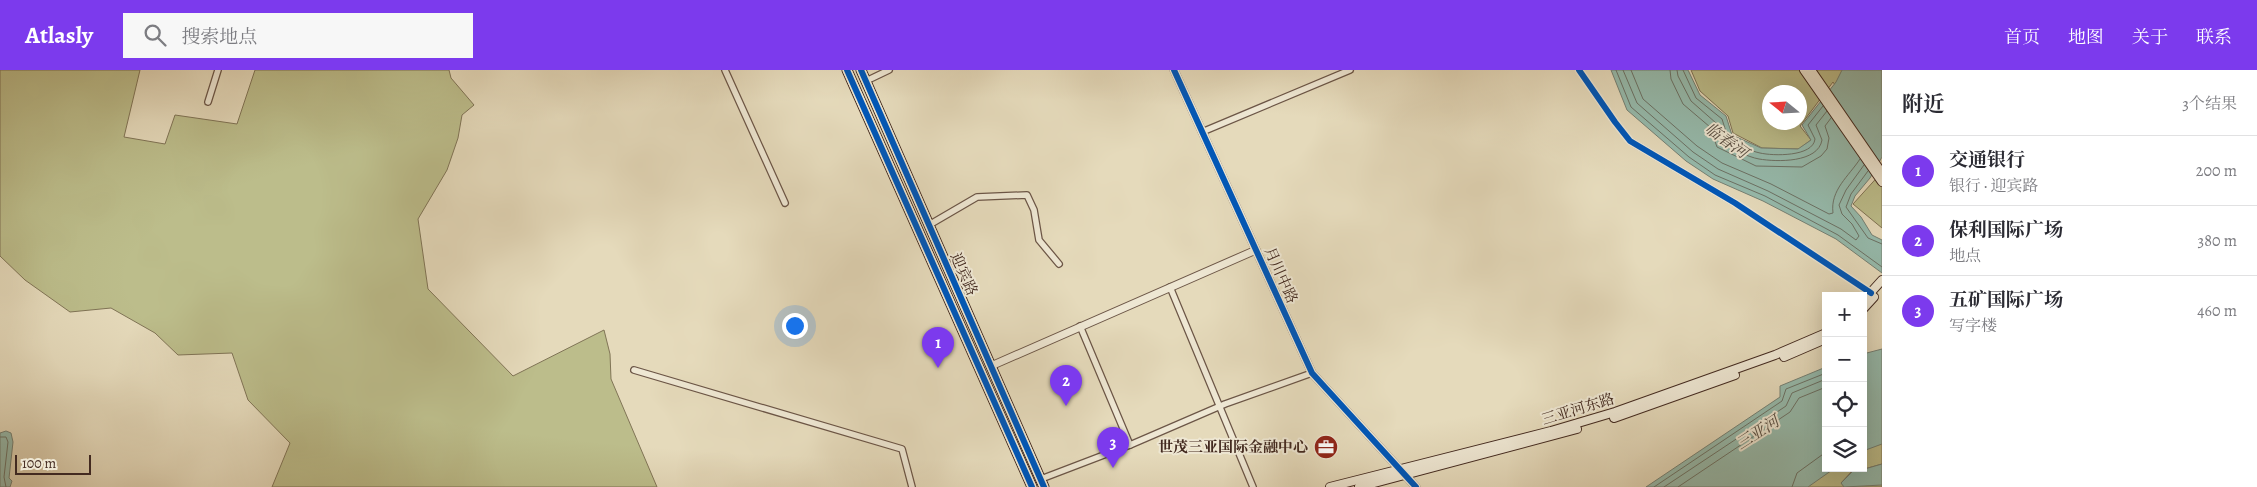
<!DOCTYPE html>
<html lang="zh">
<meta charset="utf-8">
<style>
body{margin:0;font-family:Alegreya,"Noto Serif SC",serif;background:#f7f7f7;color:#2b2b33}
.controls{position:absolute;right:15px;bottom:15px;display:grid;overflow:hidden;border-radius:0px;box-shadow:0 5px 20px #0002}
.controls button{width:45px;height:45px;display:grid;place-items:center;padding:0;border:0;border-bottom:1px solid #e1e1e2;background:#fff;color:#2b2b33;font:25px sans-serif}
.compass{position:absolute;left:1762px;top:15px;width:45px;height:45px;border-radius:50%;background:#fff;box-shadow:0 5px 20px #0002;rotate:288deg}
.scale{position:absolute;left:15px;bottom:12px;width:76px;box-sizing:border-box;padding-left:5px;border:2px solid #432a20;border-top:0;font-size:14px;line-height:18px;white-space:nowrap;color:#432a20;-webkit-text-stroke:4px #eee7d3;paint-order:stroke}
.you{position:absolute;left:794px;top:255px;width:18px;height:18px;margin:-12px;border:4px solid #fff;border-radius:50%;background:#1a73e8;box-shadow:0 0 0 8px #1a73e833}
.badge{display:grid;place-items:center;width:32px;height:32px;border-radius:50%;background:#7c3aed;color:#fff;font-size:16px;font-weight:700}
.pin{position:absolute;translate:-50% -41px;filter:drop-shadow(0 1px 2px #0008)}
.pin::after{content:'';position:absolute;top:26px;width:18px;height:15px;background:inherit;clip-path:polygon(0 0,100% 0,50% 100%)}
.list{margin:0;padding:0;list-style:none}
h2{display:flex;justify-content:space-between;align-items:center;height:65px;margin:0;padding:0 20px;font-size:21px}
h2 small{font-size:16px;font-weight:400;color:#7c7c81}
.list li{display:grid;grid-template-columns:32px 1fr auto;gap:15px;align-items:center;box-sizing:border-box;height:70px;padding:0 20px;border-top:1px solid #e1e1e2}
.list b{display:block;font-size:19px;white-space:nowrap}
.list p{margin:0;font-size:16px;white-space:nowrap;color:#7c7c81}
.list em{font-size:16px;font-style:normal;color:#7c7c81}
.icon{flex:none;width:28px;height:28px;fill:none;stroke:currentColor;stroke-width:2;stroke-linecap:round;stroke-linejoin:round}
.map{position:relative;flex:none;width:1882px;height:417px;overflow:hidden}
header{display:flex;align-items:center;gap:30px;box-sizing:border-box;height:70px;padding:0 25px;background:#7c3aed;color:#fff}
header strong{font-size:24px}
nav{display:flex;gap:28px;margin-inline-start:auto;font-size:18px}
.search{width:350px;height:45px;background:#f7f7f7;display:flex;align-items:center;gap:12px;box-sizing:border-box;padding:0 18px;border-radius:0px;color:#7c7c81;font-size:19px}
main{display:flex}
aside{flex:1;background:#fff}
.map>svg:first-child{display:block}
.green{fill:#bcbd8b;stroke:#807456;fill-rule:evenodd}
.water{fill:#96bbad;stroke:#758175}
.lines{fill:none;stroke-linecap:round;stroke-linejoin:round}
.shore{stroke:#6c7266;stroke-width:1}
.minor-casing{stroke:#6c5647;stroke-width:8}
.tertiary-casing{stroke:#6c5647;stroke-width:9}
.secondary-casing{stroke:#432a20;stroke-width:10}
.trunk-casing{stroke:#432a20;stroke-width:11}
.minor{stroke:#eee7d3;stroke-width:5.5}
.tertiary{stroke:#eee7d3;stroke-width:7}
.secondary{stroke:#eee7d3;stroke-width:8}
.trunk{stroke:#e5dabb;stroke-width:9}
.cycleway-casing{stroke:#eee7d3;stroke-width:9}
.cycleway{stroke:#0057b8;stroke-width:6}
.labels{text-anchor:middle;stroke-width:4;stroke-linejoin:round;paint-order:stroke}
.street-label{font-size:15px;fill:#432a20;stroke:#eee7d3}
.poi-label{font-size:15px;font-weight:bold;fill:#432a20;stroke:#eee7d3;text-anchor:end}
.water-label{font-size:16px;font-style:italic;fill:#584e43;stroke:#eee7d3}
</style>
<header>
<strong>Atlasly</strong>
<div class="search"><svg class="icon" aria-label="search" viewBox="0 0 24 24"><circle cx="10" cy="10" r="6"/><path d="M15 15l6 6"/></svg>搜索地点</div>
<nav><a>首页</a><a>地图</a><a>关于</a><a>联系</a></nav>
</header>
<main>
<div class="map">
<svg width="1882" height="417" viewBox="0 0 1882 417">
<rect width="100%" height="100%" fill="#e5dabb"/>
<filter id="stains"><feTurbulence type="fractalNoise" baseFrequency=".004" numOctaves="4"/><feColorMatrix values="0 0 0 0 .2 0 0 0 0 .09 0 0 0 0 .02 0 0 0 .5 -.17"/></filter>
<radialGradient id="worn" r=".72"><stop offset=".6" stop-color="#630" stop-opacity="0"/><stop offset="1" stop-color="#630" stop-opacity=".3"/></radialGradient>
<!-- green -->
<g class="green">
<polygon points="0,0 140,0 124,67 165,74 175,45 237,54 255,0 449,0 451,8 474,35 462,45 458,68 447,100 418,149 428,219 513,306 604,260 610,284 611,309 657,417 272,417 290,373 248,330 232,283 178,285 155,263 111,238 70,242 25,210 0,186"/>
<path d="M1691,0H1851L1853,43L1833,12L1800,56L1811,70L1799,79L1762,78L1733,63L1728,46L1700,21ZM1770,22H1800V52H1770Z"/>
<polygon points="1882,102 1882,158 1853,134"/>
<polygon points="1882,368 1882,394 1861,400 1859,398 1863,398 1863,376"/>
<polygon points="1828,398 1851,398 1852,401 1841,413 1882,409 1882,417 1802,417"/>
</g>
<!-- water -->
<g class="water">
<polygon points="1611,0 1688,0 1700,25 1726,46 1732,65 1761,78 1798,79 1811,70 1802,55 1836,12 1842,0 1882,0 1882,87 1870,108 1855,126 1851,136 1861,147 1872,165 1882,170 1882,203 1836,169 1763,131 1713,109 1686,91 1627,40"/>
<polygon points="1882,279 1882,374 1863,381 1863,284"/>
<polygon points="1826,297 1826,398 1835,398 1808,417 1646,417 1780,327 1780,316"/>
<polygon points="6,361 11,363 13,372 9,408 12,411 10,417 0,417 0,363"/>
<polygon points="1882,394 1882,415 1844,417 1841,413 1852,402 1851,398 1861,400"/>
</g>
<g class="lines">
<!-- shore -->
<g class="shore">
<polyline points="1616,0 1631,37 1689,87 1715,105 1765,126 1838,165 1882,197"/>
<polyline points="1623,0 1637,33 1693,82 1718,99 1768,121 1841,159 1856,170 1859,166 1852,154 1842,144 1839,135 1846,120 1864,95"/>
<path d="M1631,0L1643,29L1697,76L1722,93L1771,114L1829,144L1833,143C1830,120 1849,106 1860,89"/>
<polyline points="1670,0 1671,9 1683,34 1710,57 1717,77 1756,96 1802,97 1821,86 1827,79 1829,68 1825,56 1831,48"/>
<path d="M1677,0L1678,6L1691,31L1716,53L1723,72C1731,79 1748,87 1759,89C1777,92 1818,93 1822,70L1816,55L1827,41"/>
<path d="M1683,0L1696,28L1722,49L1728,68C1736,74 1750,81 1760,83C1773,86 1813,87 1815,69L1808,55L1823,36"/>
<polyline points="1868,101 1851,124 1846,137 1868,168 1882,174"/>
<polyline points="0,367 6,367 8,372 4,407 6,417"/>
<polyline points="1654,417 1782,331 1786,319 1826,303"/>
<polyline points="1664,417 1786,336 1792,323 1826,309"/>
<polyline points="1678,417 1790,342 1799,328 1826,317"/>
<polyline points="1792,417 1797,403 1826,382"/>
</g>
<!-- minor casing -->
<g class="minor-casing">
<g id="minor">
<polyline points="725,0 785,133"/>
<polyline points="1579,0 1615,52 1630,71 1735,133 1871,223"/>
<polyline points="866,11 889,0"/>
<polyline points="208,32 218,0"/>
<polyline points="1202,62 1350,0"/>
<polyline points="929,155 977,127 1027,125 1034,140 1039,170 1059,194"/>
<polyline points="1170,217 1253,417"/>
<polyline points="634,300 902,379 912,417"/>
<polyline points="1130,375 1225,334 1312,303"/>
<polyline points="1041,409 1130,375 1080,256"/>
</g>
</g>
<!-- tertiary casing -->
<g class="tertiary-casing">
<g id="tertiary">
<polyline points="1174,0 1312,303 1416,417"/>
<polyline points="991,296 1256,180"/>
</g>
</g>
<!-- secondary casing -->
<g class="secondary-casing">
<g id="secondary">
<polyline points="1804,0 1882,112"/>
<polyline points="1811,0 1882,103"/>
<polyline points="1863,231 1882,210"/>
<polyline points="1863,239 1874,227"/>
<polyline points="1784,287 1821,271"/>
<polyline points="1614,348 1735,305"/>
<polyline points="1330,417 1551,361 1615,342 1775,285 1826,263"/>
<polyline points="1359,417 1577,359"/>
</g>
</g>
<!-- trunk casing -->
<g class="trunk-casing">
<g id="trunk">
<polyline points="847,0 1032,417"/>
<polyline points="861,0 1044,417"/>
</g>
</g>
<!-- minor -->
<use href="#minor" class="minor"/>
<!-- tertiary -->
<use href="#tertiary" class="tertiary"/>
<!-- secondary -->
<use href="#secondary" class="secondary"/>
<!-- trunk -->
<use href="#trunk" class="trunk"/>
<!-- cycleway casing -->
<g class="cycleway-casing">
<g id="cycleway">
<polyline points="847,0 1032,417"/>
<polyline points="861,0 1044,417"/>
<polyline points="1174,0 1312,303 1416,417"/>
<polyline points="1579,0 1615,52 1630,71 1735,133 1871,223"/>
</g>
</g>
<!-- cycleway -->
<use href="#cycleway" class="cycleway"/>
</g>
<!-- icons -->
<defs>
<g id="office-disc" transform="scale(1.25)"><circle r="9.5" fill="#8f2418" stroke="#eee7d3"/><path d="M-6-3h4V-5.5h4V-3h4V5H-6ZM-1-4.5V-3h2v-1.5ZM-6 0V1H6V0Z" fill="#fff"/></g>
</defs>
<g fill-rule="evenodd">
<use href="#office-disc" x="1326" y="377"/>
</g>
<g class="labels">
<!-- street labels -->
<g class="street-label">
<text transform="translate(964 204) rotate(66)" y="5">迎宾路</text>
<text transform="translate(1281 205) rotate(66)" y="5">月川中路</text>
<text transform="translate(1578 339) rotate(-17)" y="5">三亚河东路</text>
</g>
<!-- poi labels -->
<g class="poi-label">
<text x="1308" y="382">世茂三亚国际金融中心</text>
</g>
<!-- water labels -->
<g class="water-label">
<text transform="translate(1727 70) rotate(36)" y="6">临春河</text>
<text transform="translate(1757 362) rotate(-33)" y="6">三亚河</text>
</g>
</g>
<rect width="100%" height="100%" filter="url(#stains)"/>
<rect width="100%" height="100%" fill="url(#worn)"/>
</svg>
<div class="controls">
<button>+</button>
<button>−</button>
<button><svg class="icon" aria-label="locate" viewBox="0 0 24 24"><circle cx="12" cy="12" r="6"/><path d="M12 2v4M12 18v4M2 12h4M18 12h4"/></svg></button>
<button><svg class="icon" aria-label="layers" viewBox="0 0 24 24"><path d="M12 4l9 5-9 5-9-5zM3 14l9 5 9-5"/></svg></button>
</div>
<svg class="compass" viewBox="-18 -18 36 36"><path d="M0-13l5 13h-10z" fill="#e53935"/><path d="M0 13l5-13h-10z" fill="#7c7c81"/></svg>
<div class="scale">100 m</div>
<div class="you"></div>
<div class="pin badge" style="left:938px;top:298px">1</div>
<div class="pin badge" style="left:1066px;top:336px">2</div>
<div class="pin badge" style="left:1113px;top:398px">3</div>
</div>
<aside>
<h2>附近<small>3个结果</small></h2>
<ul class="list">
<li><span class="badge">1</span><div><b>交通银行</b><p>银行 · 迎宾路</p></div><em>200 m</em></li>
<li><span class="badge">2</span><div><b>保利国际广场</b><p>地点</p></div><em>380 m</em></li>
<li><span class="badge">3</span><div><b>五矿国际广场</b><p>写字楼</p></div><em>460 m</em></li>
</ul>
</aside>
</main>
